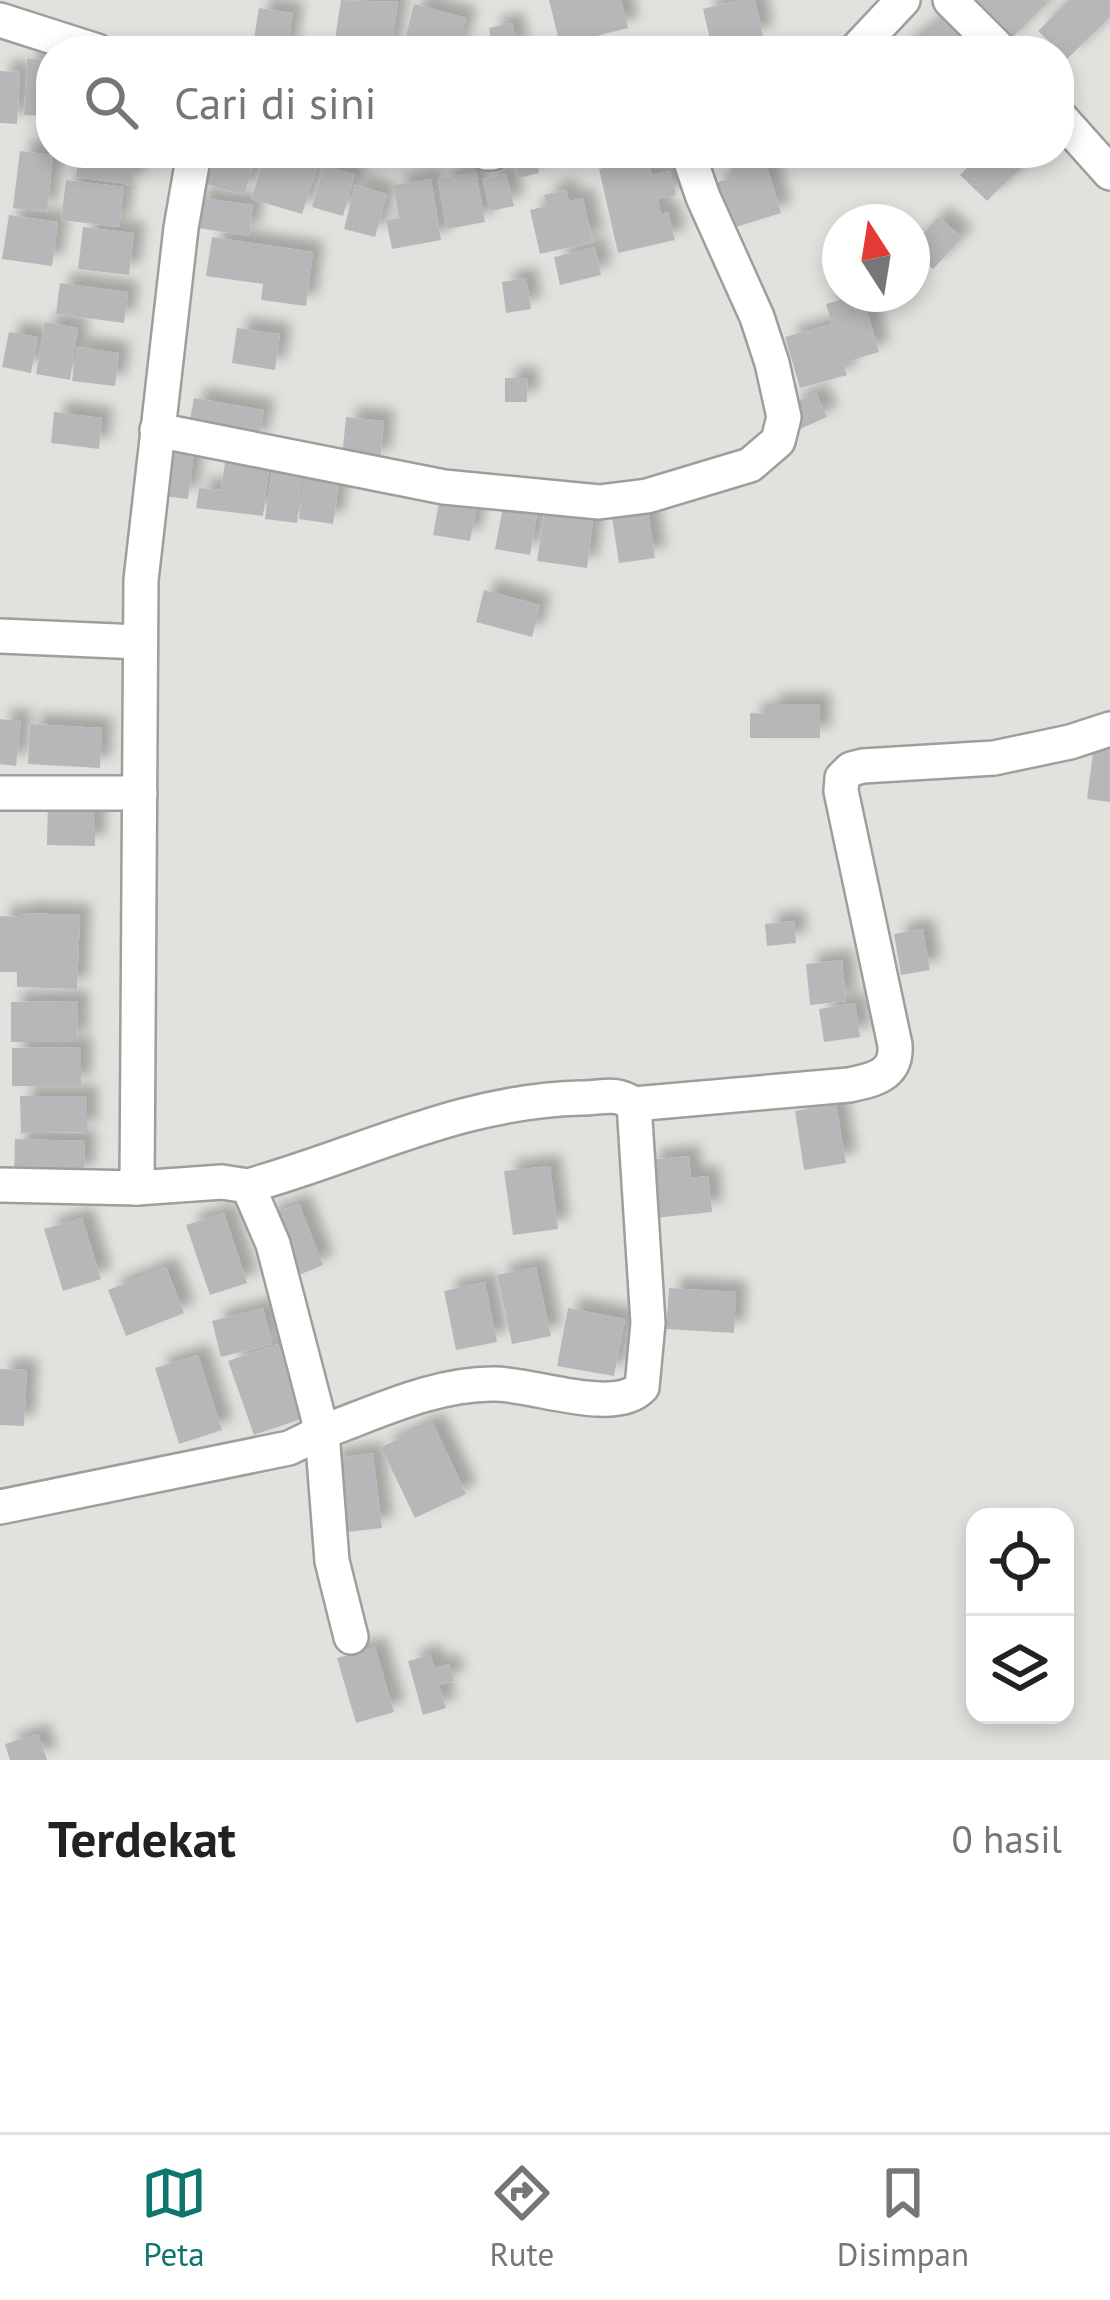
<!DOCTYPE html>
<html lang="id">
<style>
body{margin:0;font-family:"PT Sans",sans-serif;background:#f6f6f6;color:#222}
.controls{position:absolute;right:36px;bottom:36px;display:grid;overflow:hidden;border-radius:24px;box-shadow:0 6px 18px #0003}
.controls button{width:108px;height:108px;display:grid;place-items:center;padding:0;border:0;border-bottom:3px solid #e0e0e0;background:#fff;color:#222;font:60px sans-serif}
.compass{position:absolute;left:822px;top:204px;width:108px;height:108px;border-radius:50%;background:#fff;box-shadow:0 6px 18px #0003;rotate:348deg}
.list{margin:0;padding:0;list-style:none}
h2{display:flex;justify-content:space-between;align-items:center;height:156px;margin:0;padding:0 48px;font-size:51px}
h2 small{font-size:39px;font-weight:400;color:#767676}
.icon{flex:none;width:66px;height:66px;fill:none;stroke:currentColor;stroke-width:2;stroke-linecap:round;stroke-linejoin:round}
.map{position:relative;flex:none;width:1110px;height:1760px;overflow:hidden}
.search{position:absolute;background:#fff;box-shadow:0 6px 18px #0003;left:36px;right:36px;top:36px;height:132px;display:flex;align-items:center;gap:30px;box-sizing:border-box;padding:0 42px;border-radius:48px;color:#767676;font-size:45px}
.sheet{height:372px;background:#fff}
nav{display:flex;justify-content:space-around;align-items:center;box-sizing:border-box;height:168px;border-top:3px solid #e0e0e0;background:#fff;font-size:33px;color:#767676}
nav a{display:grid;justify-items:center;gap:6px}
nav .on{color:#0f766e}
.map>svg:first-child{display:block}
.building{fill:#b9b6b9;filter:url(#shadow)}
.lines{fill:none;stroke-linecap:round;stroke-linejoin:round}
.street-casing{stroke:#9e9f9b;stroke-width:38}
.street{stroke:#fff;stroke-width:33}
</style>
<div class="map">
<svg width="1110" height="1760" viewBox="0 0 1110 1760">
<defs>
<filter id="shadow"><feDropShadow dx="11" dy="-11" stdDeviation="6" flood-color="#0004"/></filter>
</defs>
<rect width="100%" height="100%" fill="#e1e2dd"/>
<!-- building -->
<g class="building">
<polygon points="341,0 398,2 391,51 344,51 344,48 334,46"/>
<polygon points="549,0 621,0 628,28 560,45"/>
<polygon points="740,0 755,0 763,36 712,48 703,9"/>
<polygon points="963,0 1044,0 1047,3 1006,44"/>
<polygon points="1069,0 1110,0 1110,17 1067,59 1038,31"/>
<polygon points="414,4 466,18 457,51 419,51 403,47"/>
<polygon points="259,8 293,13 287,51 252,51"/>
<polygon points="949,12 977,48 973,51 903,51 901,48"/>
<polygon points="512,23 518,51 493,51 489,28"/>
<polygon points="27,59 51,60 51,116 24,115"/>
<polygon points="0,71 20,72 17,124 0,123"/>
<polygon points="20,151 53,155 47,212 13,208"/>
<polygon points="79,153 136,153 132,185 76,177"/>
<polygon points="215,153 258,153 244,195 206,184"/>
<polygon points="266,153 304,153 320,158 302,214 251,199"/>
<polygon points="535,153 539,173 518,178 514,155"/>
<polygon points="726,153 763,153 781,213 726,230 712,184 734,177"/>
<polygon points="982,153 1024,153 1029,159 987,201 960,175"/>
<polygon points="631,161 633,168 649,165 652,175 670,171 676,195 658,199 661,214 668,212 675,240 618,253 599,169"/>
<polygon points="324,166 355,174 343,216 312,207"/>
<polygon points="476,172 485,222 447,229 438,179"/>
<polygon points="506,174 514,206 490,211 483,179"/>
<polygon points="431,179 441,240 392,249 386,220 399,218 393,185"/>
<polygon points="66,180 124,187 119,227 61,220"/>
<polygon points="355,185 387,194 375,237 344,229"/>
<polygon points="566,190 569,201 583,198 593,242 540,254 530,210 547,206 544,195"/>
<polygon points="196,197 253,205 249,236 192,227"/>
<polygon points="9,215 58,222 52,266 2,259"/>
<polygon points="939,217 962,238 933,269 912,250 912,245"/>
<polygon points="83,227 134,233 129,275 78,269"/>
<polygon points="212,237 313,252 306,306 261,300 263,284 206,276"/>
<polygon points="595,247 601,275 560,285 554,257"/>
<polygon points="526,278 531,309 506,313 502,282"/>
<polygon points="60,283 128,292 124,323 56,314"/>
<polygon points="862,294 879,352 843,363 847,375 800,388 785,337 832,324 826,304"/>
<polygon points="45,322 78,328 70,380 36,374"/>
<polygon points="237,328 280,334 275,370 232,363"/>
<polygon points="9,332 38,337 31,373 2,367"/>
<polygon points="77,347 119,353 115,386 72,381"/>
<polygon points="505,378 528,378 527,402 505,402"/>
<polygon points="816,393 827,417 800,429 789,405"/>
<polygon points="194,398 264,410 257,443 188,431"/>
<polygon points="54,412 102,418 99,449 51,443"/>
<polygon points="346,417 384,421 380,461 342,458"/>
<polygon points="160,448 194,452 188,499 154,495"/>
<polygon points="226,455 270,461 263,516 196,508 199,488 221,490"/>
<polygon points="273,462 304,466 297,523 265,519"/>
<polygon points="306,466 341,471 333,524 299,519"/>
<polygon points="441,492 478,499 470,541 433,535"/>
<polygon points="504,502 538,508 530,555 495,549"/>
<polygon points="647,505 655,558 619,563 611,511"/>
<polygon points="544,514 593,521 587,568 537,561"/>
<polygon points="484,590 540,605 532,637 476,622"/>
<polygon points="768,704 820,704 820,738 750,738 750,713 768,714"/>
<polygon points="0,719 21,721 16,766 0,764"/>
<polygon points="30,724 102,728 100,768 28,764"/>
<polygon points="1095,738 1110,740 1110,802 1087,799"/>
<polygon points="48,801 95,802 95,846 47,845"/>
<polygon points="20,913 80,915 77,989 17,987 17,972 0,972 0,916 19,917"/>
<polygon points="794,921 796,943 767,946 765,924"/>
<polygon points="923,929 930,970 901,975 894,934"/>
<polygon points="842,960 846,1001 810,1005 806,964"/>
<polygon points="78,1001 77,1042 11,1042 11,1002"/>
<polygon points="855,1003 860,1037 824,1042 819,1009"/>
<polygon points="81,1047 81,1086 12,1086 12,1048"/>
<polygon points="20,1096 87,1096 87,1132 21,1133"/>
<polygon points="836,1104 846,1163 804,1170 795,1111"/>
<polygon points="15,1139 85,1141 84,1176 14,1174"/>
<polygon points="689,1156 691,1178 708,1176 712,1212 654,1218 648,1160"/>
<polygon points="550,1166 558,1229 513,1235 504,1171"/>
<polygon points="299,1204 323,1265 289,1279 264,1217"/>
<polygon points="224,1213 247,1283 210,1295 186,1225"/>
<polygon points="82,1218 101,1279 63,1291 44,1229"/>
<polygon points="166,1267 184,1313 126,1336 108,1290"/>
<polygon points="536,1267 551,1336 512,1344 497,1275"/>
<polygon points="485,1282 497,1342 456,1350 444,1291"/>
<polygon points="669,1288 736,1292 734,1333 666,1329"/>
<polygon points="263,1308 272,1344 221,1357 212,1321"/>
<polygon points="568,1308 625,1319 614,1376 557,1366"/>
<polygon points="278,1344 304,1418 254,1435 228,1361"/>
<polygon points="198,1355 222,1430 179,1444 155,1368"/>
<polygon points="0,1369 27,1370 24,1426 0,1425"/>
<polygon points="433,1423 466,1494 415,1518 381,1447"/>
<polygon points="373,1453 382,1528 338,1533 329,1459"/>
<polygon points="375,1647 394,1712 356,1723 337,1658"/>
<polygon points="430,1655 435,1668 449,1664 454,1681 439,1685 446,1708 423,1715 408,1661"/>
<polygon points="38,1734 47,1760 10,1760 5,1744"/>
</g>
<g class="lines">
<!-- street casing -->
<g class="street-casing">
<g id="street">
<polyline points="950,0 1001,51"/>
<polyline points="0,20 97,51"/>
<polyline points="855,51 903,0"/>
<polyline points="1059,116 1110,173"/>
<polyline points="486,153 492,153"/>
<polyline points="157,430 444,487 599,502 647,496 750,465 778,441 784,417 772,363 757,317 703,197 688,153"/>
<polyline points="0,636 140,642"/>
<polyline points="0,793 140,793"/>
<path d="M634,1104L849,1085C874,1080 897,1075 895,1045L841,791L842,778L851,769L863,766L994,758L1070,742L1110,729"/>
<polyline points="0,1185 137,1188 141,580 181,228 194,153"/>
<path d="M137,1188L222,1182L248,1186L273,1244L322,1432C377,1412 436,1383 495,1384C533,1384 615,1416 642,1387L648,1323L634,1104C613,1091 605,1098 581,1098C459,1101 363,1154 248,1186"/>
<polyline points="0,1507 289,1448 322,1432 332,1561 351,1637"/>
</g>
</g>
<!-- street -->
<use href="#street" class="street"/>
</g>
</svg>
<div class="controls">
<button><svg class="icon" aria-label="locate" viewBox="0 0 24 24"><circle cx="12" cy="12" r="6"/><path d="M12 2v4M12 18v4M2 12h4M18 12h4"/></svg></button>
<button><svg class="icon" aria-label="layers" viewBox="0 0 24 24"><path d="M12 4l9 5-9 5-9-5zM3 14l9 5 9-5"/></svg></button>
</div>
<svg class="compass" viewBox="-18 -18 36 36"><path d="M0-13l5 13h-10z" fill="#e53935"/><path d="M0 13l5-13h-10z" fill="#767676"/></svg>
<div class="search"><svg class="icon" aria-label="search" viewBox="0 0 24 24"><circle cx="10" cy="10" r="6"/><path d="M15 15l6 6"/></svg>Cari di sini</div>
</div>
<section class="sheet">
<h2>Terdekat<small>0 hasil</small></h2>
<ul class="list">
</ul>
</section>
<nav>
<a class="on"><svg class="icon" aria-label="map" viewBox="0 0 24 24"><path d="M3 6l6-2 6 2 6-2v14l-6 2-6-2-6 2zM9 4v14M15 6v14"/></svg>Peta</a>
<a><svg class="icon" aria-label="directions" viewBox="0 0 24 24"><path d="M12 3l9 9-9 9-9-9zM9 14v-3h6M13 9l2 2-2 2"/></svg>Rute</a>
<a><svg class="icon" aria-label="saved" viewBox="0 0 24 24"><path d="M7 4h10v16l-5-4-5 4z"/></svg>Disimpan</a>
</nav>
